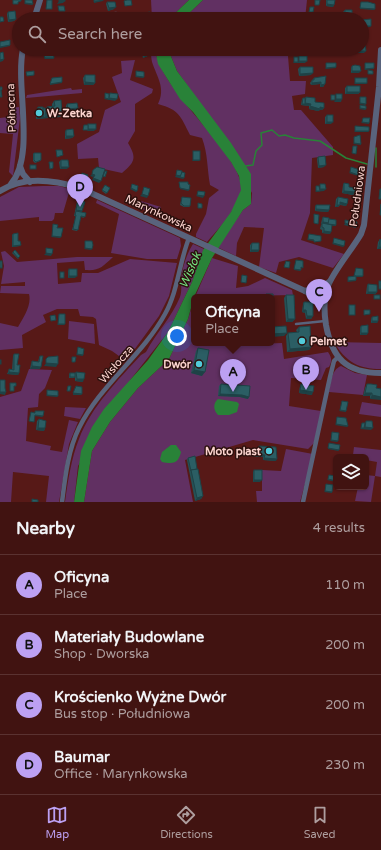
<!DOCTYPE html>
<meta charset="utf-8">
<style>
body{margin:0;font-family:"Varela Round",sans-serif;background:#481c1a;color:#f1f3f6}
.controls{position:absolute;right:12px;bottom:12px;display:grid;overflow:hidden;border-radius:6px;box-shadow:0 1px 3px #0004}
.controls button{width:36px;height:36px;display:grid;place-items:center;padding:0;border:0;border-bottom:1px solid #5a3231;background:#411311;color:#f1f3f6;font:20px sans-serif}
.you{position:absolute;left:177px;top:336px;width:14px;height:14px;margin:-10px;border:3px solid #fff;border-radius:50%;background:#1a73e8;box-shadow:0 0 0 6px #1a73e833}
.badge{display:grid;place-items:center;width:26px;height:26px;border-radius:50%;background:#bca0f2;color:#111;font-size:13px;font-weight:700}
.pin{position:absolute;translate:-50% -33px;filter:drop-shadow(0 1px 2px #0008)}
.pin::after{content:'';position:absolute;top:21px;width:14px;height:12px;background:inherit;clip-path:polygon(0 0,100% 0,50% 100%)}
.popup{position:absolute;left:191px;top:294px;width:84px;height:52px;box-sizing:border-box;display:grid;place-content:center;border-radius:6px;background:#411311;filter:drop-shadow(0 1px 3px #0005);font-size:13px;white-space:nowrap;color:#ae9e9f}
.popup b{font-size:15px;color:#f1f3f6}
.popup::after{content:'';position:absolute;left:50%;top:100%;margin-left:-8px;border:8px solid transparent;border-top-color:#411311}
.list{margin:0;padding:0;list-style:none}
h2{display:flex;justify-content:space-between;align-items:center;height:52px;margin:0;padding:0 16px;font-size:17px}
h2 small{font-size:13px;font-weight:400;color:#ae9e9f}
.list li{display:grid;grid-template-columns:26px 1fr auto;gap:12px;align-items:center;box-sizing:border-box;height:60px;padding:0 16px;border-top:1px solid #5a3231}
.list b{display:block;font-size:15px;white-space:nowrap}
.list p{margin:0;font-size:13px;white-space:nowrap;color:#ae9e9f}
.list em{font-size:13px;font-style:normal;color:#ae9e9f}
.icon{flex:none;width:22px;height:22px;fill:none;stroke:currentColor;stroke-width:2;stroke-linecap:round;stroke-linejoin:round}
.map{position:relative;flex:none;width:381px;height:502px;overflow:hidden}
.search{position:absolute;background:#411311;box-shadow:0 1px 3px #0004;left:12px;right:12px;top:12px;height:44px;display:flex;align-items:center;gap:10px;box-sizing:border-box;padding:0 14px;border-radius:22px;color:#ae9e9f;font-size:15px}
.sheet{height:292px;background:#411311}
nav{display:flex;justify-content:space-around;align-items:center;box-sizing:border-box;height:56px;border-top:1px solid #5a3231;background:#411311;font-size:11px;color:#ae9e9f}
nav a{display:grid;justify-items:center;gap:2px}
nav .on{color:#bca0f2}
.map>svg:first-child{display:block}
.green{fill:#613062}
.water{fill:#298238}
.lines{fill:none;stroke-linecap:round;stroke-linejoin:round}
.stream{stroke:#298238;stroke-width:1.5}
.service{stroke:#59637c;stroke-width:2.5}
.minor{stroke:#59637c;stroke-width:4.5}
.tertiary{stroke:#59637c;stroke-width:6}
.wall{fill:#255156}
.shaded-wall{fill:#1e4246}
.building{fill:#2b5e64;stroke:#1e4246}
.poi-dot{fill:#52cbd9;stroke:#2b100d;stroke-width:1.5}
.labels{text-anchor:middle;stroke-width:3;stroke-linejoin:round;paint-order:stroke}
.street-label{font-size:11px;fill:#fcd4cf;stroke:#2b100d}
.poi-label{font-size:11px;font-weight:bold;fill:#fcd4cf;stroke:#2b100d;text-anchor:start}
.water-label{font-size:12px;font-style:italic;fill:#76e482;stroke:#2b100d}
</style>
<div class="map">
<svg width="381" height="502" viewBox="0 0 381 502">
<rect width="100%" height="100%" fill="#571917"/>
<!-- green -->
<g class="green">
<polygon points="151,0 189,0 169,19 152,19"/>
<polygon points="203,0 307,0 305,19 183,19"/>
<path d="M151,49H155C160,92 247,158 241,191C237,210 219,228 207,242L196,237V234L206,214L209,198L219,190L210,185C207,168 208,154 202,138L190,135C180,116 180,110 158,104C166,88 157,77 152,62C151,58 151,53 151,49Z"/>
<polygon points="168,49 302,49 302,55 288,56 290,81 306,81 305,94 292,96 294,110 301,110 333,147 333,155 312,158 310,213 301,240 344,254 333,268 299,257 279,262 276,273 259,267 264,228 244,227 237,243 236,256 217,247 243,210 251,204 252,193 204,109 177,71"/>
<path d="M135,60L130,80L153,89L152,93L135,104V131L128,143C137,158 135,162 122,173L99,168L98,158L78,159L77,144L99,132L105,110L121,102L112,77L122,73L121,61Z"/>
<polygon points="71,88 72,90 82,89 82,93 26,98 27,95"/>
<polygon points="19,107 20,118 13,176 9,172 13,134 0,133 0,118 9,117 9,108"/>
<polygon points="43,186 59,186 70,189 63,213 55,213 54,219 52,221 39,221 39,217 0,221 0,197 19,187"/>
<polygon points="97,200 180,238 181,246 177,259 147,259 111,253 119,214 96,203"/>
<polygon points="141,201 161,207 157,215 137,207"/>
<path d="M193,244L204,249L192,282L168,332L131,379L78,466L74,502H65C68,481 71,459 79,439C91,407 118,380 141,355L146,352C156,333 172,317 180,297C182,291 181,285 181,279C182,268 187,253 193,244Z"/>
<path d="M5,251L17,262L77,257H113C102,267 100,271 85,270L84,261L57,263L58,284L81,282L82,273H98L130,259L177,263L169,296L159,316L126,361L112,351L99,345L96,319L93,317L80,316L78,309H57L43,315L46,322L22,335L23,348L0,350V323L18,327C23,318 32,305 29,294L0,293L1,286H25V282L1,284L4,266L1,252Z"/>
<polygon points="212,258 238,266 236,288 248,286 265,278 292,290 293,295 195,297"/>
<path d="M194,300V343L257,344L282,343L284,359L328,352C332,358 332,361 329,367L326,368L321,380L291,378L289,406L321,411L314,443L308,449L253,440L185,460L193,502H84L92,451L110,422L138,388L169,359L188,319Z"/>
<polygon points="69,321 94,324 95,344 68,339"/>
<path d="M334,342L381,343V369C358,369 346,362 334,342Z"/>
<path d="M341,366L355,373L367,375L363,395L329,392C331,383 331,370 341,366Z"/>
<polygon points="29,369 52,370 45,388 39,394 38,407 28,408 26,441 51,446 50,450 62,452 69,420 78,422 69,444 59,502 46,502 49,476 13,472 11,502 0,502 0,397 21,391"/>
<polygon points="362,402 381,405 381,417 359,414"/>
<polygon points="65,407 86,408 80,419 64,416"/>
<polygon points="354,447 381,450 381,477 375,476 371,502 355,501 358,487 366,487 366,475 375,476 377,462 366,460 366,457 353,455"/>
<polygon points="286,449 313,454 300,502 257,502 256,491 262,491 262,470 281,471"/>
</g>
<!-- water -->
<g class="water">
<polygon points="189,0 203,0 183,19 169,19"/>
<polygon points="155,49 168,49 177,71 231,143 251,174 251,204 243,210 212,258 194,297 188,319 169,359 138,388 110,422 92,451 84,502 74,502 81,451 92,427 104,409 148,360 168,332 192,282 203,250 231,212 241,190 239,176 231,162 193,112 180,99 158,64"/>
<path d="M218,399L237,402L239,404L237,412L229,415H218C213,410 213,403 218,399Z"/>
<path d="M171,445H176L181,452C178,464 173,464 162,462L160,459L162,452Z"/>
</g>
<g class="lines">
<!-- stream -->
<g class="stream">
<polyline points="376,148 376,167"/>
<polyline points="245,166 253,165 256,151 262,145 261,133 272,130 279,136 285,135 294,138 320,141 346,158 367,164"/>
</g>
<!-- service -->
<polyline class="service" points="296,324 325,321"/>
<!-- minor -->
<g class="minor">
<polyline points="82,19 116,14 124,19"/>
<path d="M62,502C65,478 68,450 79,428C100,385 142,356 165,314C178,291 179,263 189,238"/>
<polyline points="303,502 330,377 334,361 337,358"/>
</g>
<!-- tertiary -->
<g class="tertiary">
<polyline points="34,19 40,0"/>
<path d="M381,50L379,87L364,225L361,234C353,248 333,272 328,286C323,298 324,312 326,325C332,358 346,373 381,373"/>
<polyline points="20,166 23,174 30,182"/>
<path d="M11,184C36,154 15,86 23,49"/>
<path d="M0,191C23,176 54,180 80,188L305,291L325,301"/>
<polyline points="305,291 320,287 329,282"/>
</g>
</g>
<!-- wall -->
<g class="wall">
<polygon points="326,0 335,0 334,5 333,7 326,6"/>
<polygon points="107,2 114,9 108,11 106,4"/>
<polygon points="345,10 350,17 343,17 343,12"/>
<polygon points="8,12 16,19 14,21 8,22 7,14"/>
<polygon points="139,14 152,19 138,19 137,16"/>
<polygon points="102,49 109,49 110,53 108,55 103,56"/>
<polygon points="329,49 342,49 342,50 341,52 330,54"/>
<polygon points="143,52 150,55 143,58 142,54"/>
<polygon points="352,66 359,73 351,73 351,68"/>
<polygon points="300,67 311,75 299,76 298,69"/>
<polygon points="85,75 95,83 93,85 84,85 83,78"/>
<polygon points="314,78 325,84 323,87 320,87 320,84 311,85 310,83"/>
<polygon points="347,86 360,92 358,94 345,94 345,88"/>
<polygon points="306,97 315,102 324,108 322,110 320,110 318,111 309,109 309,106 301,105 302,99 303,98 305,98"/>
<polygon points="54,101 62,114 60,117 36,119 36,110 38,107 43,108 45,109 47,107 52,106 52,104"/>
<polygon points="67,104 78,108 76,110 66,111 66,106"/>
<polygon points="327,115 331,124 325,124 325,117"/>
<polygon points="66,130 74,136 72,138 65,139 65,132"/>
<polygon points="34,153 41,160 40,161 35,163 33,161 33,154"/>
<polygon points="318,157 324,167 318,168 317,159"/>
<polygon points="61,160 67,169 60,169 59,162"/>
<polygon points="344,183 355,192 353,195 342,193 343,185"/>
<polygon points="105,185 110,188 106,194 102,191"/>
<polygon points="182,197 190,206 189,207 184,207 180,205"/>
<polygon points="338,197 347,204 346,206 340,205 338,207 335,207 336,199"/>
<polygon points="78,200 84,218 81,217 77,231 72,230 76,216 74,216 77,202"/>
<polygon points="316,205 329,210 328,212 315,211 315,207"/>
<polygon points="323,217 329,219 336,225 335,226 332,225 330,234 322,233 322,230 320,229 321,225 322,224 321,224 322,219"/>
<polygon points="13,234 18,241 20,246 12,247 12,235"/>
<polygon points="380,239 381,240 381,249 377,249 378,242"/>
<polygon points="252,243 259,250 258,252 250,252 250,245"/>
<polygon points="15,250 20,256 18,259 12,253"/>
<polygon points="69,269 75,278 68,278 68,271"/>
<polygon points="368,284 377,292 375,294 366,294 367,286"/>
<polygon points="286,295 295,319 292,322 286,322 284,298"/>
<polygon points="304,302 313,316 311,319 306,319 305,313 302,312 303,304"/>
<polygon points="372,317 378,321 377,323 371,323 371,319"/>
<polygon points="361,326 367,335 360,335 360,328"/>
<polygon points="299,327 311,347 309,350 287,352 286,336 288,333 297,332 296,330"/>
<polygon points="198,348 202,376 191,373 196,351"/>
<polygon points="14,354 19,373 18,375 7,374 8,372 9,369 12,370 13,356"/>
<polygon points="40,356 40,369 30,369 31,364 32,361 38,362 39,358"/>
<polygon points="76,372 83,382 75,381 75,377 74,378 69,378 69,374 70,373 75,373"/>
<polygon points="233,383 237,385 248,399 240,397 218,396 219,386 221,384 231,385"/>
<polygon points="301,384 312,395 299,393 300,386"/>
<polygon points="367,384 376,388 381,389 370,399 370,396 363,396 365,388"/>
<polygon points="39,419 45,428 44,431 36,430 37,421"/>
<polygon points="259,446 276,461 263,460 263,457 251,456 252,452 253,450 257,450 257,448"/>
<polygon points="188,458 203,496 201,499 195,501 187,460"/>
<polygon points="254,470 260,482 253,482 253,472"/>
</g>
<!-- shaded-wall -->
<g class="shaded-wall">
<polygon points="104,0 103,1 94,3 94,2"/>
<polygon points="59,1 65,1 63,3 57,4"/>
<polygon points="25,3 33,4 32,5 24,4"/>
<polygon points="327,4 334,5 333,7 326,6"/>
<polygon points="116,7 114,9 108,11 109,8"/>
<polygon points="360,8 375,9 374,10 360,9"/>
<polygon points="309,12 313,12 312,14 308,14"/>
<polygon points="345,14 352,15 350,17 343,17"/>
<polygon points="16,19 14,21 8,22 9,20"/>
<polygon points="362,26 371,26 370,27 362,28"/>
<polygon points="10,45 10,46 0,48 0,47"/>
<polygon points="342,50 341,52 330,54 331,52"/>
<polygon points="96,51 95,52 86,54 87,53"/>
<polygon points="359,51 366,51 364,53 357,53"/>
<polygon points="70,53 69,54 57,55 58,54"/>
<polygon points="110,53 108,55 103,56 104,54"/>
<polygon points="152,53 150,55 143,58 145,56"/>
<polygon points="45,58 54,58 53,59 44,59"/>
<polygon points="4,59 3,61 0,62 0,60"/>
<polygon points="299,61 307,61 305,63 293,63 294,62 298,62"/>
<polygon points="336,67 336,68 325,69 326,68"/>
<polygon points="374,68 374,69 364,70 365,69"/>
<polygon points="352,71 361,71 359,73 351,73"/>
<polygon points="313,73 311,75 299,76 300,74"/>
<polygon points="136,76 144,77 143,78 135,77"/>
<polygon points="62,82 62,83 50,85 50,84"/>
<polygon points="85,82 95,83 93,85 84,85"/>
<polygon points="321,82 320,84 311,85 312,83"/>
<polygon points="355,83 367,83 366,84 354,84"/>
<polygon points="325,84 323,87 320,87 321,85"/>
<polygon points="347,92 360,92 358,94 345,94"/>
<polygon points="105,98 109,99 109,98 117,99 115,101 104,99"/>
<polygon points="336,99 342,99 341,102 334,102"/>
<polygon points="305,103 311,104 309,106 301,105 302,104 305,104"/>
<polygon points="360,103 366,104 365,105 359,104"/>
<polygon points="310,106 320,107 324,108 322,110 320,110 318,111 309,109"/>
<polygon points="78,108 76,110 66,111 68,109"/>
<polygon points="360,108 366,109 365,110 359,109"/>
<polygon points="62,114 60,117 36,119 37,117 44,116 46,117 47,115"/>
<polygon points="327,122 333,122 331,124 325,124"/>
<polygon points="362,122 369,123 369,124 361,123"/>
<polygon points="88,129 96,129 94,131 87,131"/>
<polygon points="355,131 369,131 368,132 354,132"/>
<polygon points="66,136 74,136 72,138 65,139"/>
<polygon points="354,143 361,144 361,145 353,144"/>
<polygon points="193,160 200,160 199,161 192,161"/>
<polygon points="326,165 324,167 318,168 319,166"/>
<polygon points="61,167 69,167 67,169 60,169"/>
<polygon points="350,172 361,176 361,177 349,173"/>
<polygon points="92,174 95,175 93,177 90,176"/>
<polygon points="176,175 181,176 184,178 183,179 175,177"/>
<polygon points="81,178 86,180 85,181 80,179"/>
<polygon points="93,178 101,181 99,183 92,180"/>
<polygon points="131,188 137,191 136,192 130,189"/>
<polygon points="180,188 189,190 188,191 180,189"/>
<polygon points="320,189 326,189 324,191 315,192 316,191 319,191"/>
<polygon points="344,191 355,192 353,195 342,193"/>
<polygon points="142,194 148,196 147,198 140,196"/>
<polygon points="197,195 204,196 203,198 196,196"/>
<polygon points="340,202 347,204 346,206 339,204"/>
<polygon points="337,205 340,205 338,207 335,207"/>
<polygon points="316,209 329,210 328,212 315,211"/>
<polygon points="323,222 329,223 336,225 335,226 321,224"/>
<polygon points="345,223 356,227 356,228 344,225"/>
<polygon points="324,231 331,232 330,234 322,233"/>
<polygon points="52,236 61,237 60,238 51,237"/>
<polygon points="308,239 314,240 314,241 307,240"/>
<polygon points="333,243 344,246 343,247 332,244"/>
<polygon points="21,245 20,246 12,247 13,246"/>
<polygon points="379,247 381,247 381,249 377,249"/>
<polygon points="85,248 92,249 91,250 84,249"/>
<polygon points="251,250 259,250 258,252 250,252"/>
<polygon points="46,253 52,254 51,256 44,255"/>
<polygon points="294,269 301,270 300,271 294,270"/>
<polygon points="69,276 77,276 75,278 68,278"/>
<polygon points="354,276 363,276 362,277 354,277"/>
<polygon points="356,280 356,281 347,282 348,281"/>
<polygon points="368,292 377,292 375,294 366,294"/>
<polygon points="303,310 306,310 305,313 302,312"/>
<polygon points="307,316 313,316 311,319 306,319"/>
<polygon points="288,319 295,319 292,322 286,322"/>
<polygon points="372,321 378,321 377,323 371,323"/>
<polygon points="58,324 65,324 64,325 57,325"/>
<polygon points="287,333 284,336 272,337 272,334"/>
<polygon points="361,333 368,333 367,335 360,335"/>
<polygon points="311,347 309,350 287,352 290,349"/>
<polygon points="77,354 83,355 83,356 76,355"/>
<polygon points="46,363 58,364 56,367 44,366"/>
<polygon points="32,366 41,367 40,369 30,369"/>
<polygon points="194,370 205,372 202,376 191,373"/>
<polygon points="9,372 19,373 18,375 7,374"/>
<polygon points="77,379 84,379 83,382 75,381"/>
<polygon points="300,390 313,392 312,395 299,393"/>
<polygon points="0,392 6,392 5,395 0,394"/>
<polygon points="73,393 82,394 81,395 73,395"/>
<polygon points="365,393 372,393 370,396 363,396"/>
<polygon points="220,394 242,395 249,397 248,399 240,397 218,396"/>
<polygon points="47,395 58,396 57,397 46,396"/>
<polygon points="372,395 381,397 381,400 370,399"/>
<polygon points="340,410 346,411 346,412 339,411"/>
<polygon points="35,415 43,416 42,417 35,416"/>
<polygon points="336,424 348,426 347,427 335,425"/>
<polygon points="365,427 373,428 371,430 360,429 361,428 364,428"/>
<polygon points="38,428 45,428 44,431 36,430"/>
<polygon points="331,440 338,441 337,442 330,441"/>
<polygon points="328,448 339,450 338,451 328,449"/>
<polygon points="253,454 265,455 263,457 251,456"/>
<polygon points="264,458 277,459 276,461 263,460"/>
<polygon points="328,479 336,481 336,482 327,480"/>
<polygon points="254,480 262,480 260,482 253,482"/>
<polygon points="325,491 332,492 332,493 324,492"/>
<polygon points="203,496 201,499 195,501 197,498"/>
</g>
<!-- building -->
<g class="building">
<polygon points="13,0 21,0 21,1 18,2 18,4 13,4"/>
<polygon points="25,0 32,0 33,4 25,3"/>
<polygon points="47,0 52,0 52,9 46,9"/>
<rect x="59" y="0" width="6" height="1"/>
<polygon points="94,0 103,0 94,2"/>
<polygon points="127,0 131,0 132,5 125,6 124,1"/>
<polygon points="315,0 320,0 319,5 315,5"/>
<polygon points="327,0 335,0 334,5 327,4"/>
<polygon points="107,2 115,2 116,7 109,8"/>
<polygon points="361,2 368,2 375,4 375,9 360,8"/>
<polygon points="58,6 64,6 65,11 59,11"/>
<polygon points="310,7 314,7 313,12 309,12"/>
<polygon points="345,10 352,10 352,15 345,14"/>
<polygon points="15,11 16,19 9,20 8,12"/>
<polygon points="150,12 152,19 140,19 139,14"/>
<polygon points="316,16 331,17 331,19 316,19"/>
<polygon points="0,17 3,17 4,21 0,22"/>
<polygon points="115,17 115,19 106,19 106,18"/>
<polygon points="371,19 371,26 362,26 362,20"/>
<polygon points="10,40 10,45 0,47 0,42"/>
<polygon points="362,43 365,43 366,51 359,51 359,49 362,49"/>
<polygon points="58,49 69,49 70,53 58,54"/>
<polygon points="86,49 96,49 96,51 87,53"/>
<polygon points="103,49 109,49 110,53 104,54"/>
<polygon points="150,49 152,53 145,56 143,52"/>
<polygon points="331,49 342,49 342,50 331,52"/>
<polygon points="45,50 53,50 54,58 45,58 43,53"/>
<polygon points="3,52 4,59 0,60 0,53"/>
<rect x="299" y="56" width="8" height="5"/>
<rect x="294" y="57" width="4" height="5"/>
<polygon points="326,63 336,63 336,67 326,68"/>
<polygon points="365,63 374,63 374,68 365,69"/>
<polygon points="355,65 360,66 361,71 352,71 352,66"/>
<polygon points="300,67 313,67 313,73 300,74"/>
<polygon points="368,70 373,71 373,74 368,74"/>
<polygon points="34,71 34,75 27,76 26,72"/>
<polygon points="136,71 144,72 144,77 136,76"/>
<polygon points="85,75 95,75 95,83 85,82"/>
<polygon points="326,76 325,84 321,85 321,82 312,83 312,80 314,80 314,78"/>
<polygon points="62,77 62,82 50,84 52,78"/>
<rect x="355" y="78" width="12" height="5"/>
<rect x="347" y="86" width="13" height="6"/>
<polygon points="0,87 2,87 2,90 1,90 2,97 0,97"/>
<polygon points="105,93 109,94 109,99 105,98"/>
<polygon points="110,93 118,94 117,99 109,98"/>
<rect x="336" y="94" width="6" height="5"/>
<rect x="331" y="95" width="4" height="5"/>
<polygon points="306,97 315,98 315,102 324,103 324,108 320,107 320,109 310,106 311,104 305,103"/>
<polygon points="360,97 366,97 366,104 360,103"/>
<polygon points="303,98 305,98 305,104 302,104"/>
<polygon points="61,100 62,114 47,115 47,107 55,106 54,101"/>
<polygon points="77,103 78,108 68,109 67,104"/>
<polygon points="360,105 366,106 366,109 360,108"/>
<polygon points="38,107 43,107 44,116 37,117"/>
<polygon points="43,108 45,108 46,117 43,117 44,116"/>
<rect x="327" y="115" width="6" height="7"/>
<polygon points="363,118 370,118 369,123 362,122"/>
<rect x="88" y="124" width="8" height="5"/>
<polygon points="84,125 88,125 88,130 83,130"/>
<polygon points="355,126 369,127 369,131 355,131"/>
<polygon points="73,129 74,136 66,136 66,130"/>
<polygon points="360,135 361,144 354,143 354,137"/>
<polygon points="353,146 357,146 356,154 352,153"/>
<polygon points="56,150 62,150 63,155 57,157"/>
<rect x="193" y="151" width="7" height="9"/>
<polygon points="34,153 41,153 41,160 36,162 34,160"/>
<polygon points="325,156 326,165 319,166 318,157"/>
<polygon points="61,160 68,160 69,167 61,167"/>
<polygon points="49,162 53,162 53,168 50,169"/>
<rect x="30" y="165" width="6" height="4"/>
<polygon points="97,167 105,169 101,181 93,178 95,175 92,174 93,170"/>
<polygon points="351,167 363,171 361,176 350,172"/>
<polygon points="177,170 182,171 181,176 176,175"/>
<polygon points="105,171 107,171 105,177 103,176"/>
<polygon points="182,172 185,173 184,178 180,177"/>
<polygon points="82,173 88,175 86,180 81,178"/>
<polygon points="179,182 188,182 188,184 190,185 189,190 180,188"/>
<polygon points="344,183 349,184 349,187 355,188 355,192 344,191"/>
<polygon points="132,184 138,186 137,191 131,188"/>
<polygon points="320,184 325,184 326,189 320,189"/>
<polygon points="105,185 110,188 107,193 102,190"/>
<polygon points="316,186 319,186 320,191 316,191"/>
<polygon points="144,187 150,189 148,196 142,194"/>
<polygon points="380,189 381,189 381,199 379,199"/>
<polygon points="198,191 205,192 204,196 197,195"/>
<polygon points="182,197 191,198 190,206 184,206 181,203"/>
<polygon points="338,197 348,199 347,204 340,202 340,205 337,205"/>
<polygon points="78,200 85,202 82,211 76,210"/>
<polygon points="198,203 202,204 202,208 198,208"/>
<polygon points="381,204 381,215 380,215"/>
<polygon points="316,205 330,205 329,210 316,209"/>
<polygon points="76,211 86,213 85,217 81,216 78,230 73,229 76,215 75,215"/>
<polygon points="314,214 319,215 318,224 314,223"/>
<polygon points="323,217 329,218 329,223 323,222"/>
<polygon points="329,219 336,220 336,225 328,224"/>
<polygon points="345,220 357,222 356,227 345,223"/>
<polygon points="322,223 332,225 331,232 324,231 324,228 322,227"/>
<polygon points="53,224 58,225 57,228 63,228 61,237 52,236"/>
<polygon points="18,233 18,241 20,241 21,245 13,246 13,234"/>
<polygon points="309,234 321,236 321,241 314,242 314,240 308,239"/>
<polygon points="334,238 345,241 344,246 333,243"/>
<polygon points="380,239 381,240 381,247 379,247"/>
<polygon points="85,241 92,241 93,245 92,249 85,248"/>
<polygon points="252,243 259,243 259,250 251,250"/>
<polygon points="46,248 53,249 52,254 46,253"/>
<polygon points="15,250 20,256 18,258 13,252"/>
<polygon points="296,260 303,261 303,268 301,267 301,270 294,269"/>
<rect x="0" y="261" width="2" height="7"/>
<polygon points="286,261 290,262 289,268 284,267"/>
<polygon points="356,268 363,269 363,276 354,276"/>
<rect x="69" y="269" width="8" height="7"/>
<rect x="60" y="272" width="4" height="6"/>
<polygon points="242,275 247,276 246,283 241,282"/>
<polygon points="356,276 356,280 348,281 348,277"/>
<rect x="379" y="281" width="2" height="8"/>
<polygon points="368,284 377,285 377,292 368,292"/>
<polygon points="266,294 273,294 274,320 272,320 272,297 266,297"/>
<polygon points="286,295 294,295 295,319 288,319"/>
<rect x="374" y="295" width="6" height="4"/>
<polygon points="304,302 313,302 313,316 307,316 306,310 303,310"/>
<rect x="349" y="305" width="6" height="10"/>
<polygon points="364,310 370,310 370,314 364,315"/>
<polygon points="59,314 65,314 65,324 58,324"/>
<polygon points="55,315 56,320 51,321 50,316"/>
<polygon points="378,316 378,321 372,321 372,317"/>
<polygon points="368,325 368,333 361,333 361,326"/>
<polygon points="286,326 287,333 272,334 272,327"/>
<polygon points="310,326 311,347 290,349 288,333 299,332 299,327"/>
<polygon points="78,347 84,349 83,355 77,354"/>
<polygon points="198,348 209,350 205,372 194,370"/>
<polygon points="14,354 19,354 17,365 20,365 19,373 9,372 9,369 14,370"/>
<polygon points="40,356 43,356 41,367 32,366 32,361 39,362"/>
<polygon points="58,356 58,364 46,363 46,359 48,357"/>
<polygon points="72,357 76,357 75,362 72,362"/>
<rect x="0" y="360" width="1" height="4"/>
<polygon points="76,372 85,373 84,379 77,379"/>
<rect x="70" y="373" width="5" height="4"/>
<polygon points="0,380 5,380 5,388 6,392 0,392"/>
<polygon points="10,383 16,383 16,386 14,386 14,391 10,391"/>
<polygon points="233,383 237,383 237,385 250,386 249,397 242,395 220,394 221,384 233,385"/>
<polygon points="301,384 314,386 313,392 300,390"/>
<polygon points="367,384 371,384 377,385 376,388 381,389 381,397 372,395 372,393 365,393"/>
<polygon points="68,386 71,386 70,391 67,391"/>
<polygon points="76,386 82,387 82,394 73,393"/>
<polygon points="47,390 58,391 58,396 47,395"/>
<polygon points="342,401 348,402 346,411 340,410"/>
<polygon points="35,411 44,411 43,416 35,415 34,422 29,421 31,412 35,413"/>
<polygon points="337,417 346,418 348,426 336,424"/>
<polygon points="39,419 46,421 45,428 38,428"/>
<polygon points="366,421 372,421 373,428 365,427"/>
<polygon points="362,423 365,423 364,428 361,428"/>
<polygon points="332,432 339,433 338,441 331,440"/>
<polygon points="329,443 340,445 339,450 328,448"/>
<polygon points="259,446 276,447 277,459 264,458 265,455 253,454 253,450 258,451"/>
<polygon points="195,456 197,469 191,470 191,471 188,458"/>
<polygon points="366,461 368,462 367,470 366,470"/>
<polygon points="198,469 203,496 197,498 191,470"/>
<rect x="254" y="470" width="8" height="10"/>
<polygon points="329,475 336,476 336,481 328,479"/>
<polygon points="326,484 333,485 332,492 325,491"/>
<polygon points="32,499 38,500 38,502 32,502"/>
</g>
<!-- markers -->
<g class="poi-dot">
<circle cx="39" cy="113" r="4"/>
<circle cx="302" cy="341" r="4"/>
<circle cx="199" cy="364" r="4"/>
<circle cx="269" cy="451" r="4"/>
</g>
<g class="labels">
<!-- street labels -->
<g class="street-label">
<text transform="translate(11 108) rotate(-92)" y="4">Północna</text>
<text transform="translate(357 196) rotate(-82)" y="4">Południowa</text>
<text transform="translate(159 213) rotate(25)" y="4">Marynkowska</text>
<text transform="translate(116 364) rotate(-49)" y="4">Wisłocza</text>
</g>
<!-- poi labels -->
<g class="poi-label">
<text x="47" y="117">W-Zetka</text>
<text x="310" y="345">Pelmet</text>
<text x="191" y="368" text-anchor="end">Dwór</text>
<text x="261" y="455" text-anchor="end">Moto plast</text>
</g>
<!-- water labels -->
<g class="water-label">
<text transform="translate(190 270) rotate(-67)" y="4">Wisłok</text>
</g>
</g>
</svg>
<div class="controls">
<button><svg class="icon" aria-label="layers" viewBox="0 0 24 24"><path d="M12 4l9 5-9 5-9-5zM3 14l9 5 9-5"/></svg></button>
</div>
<div class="you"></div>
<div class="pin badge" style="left:233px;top:392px">A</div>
<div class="popup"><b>Oficyna</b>Place</div>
<div class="pin badge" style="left:306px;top:390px">B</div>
<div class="pin badge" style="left:319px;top:312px">C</div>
<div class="pin badge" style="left:80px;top:207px">D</div>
<div class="search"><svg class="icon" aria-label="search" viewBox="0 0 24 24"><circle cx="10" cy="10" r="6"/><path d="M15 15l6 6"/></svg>Search here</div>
</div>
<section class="sheet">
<h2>Nearby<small>4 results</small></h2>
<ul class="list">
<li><span class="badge">A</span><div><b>Oficyna</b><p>Place</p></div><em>110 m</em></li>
<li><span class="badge">B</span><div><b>Materiały Budowlane</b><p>Shop · Dworska</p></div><em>200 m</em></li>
<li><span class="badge">C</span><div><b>Krościenko Wyżne Dwór</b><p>Bus stop · Południowa</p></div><em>200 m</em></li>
<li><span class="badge">D</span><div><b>Baumar</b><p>Office · Marynkowska</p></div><em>230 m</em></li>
</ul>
</section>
<nav>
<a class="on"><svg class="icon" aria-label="map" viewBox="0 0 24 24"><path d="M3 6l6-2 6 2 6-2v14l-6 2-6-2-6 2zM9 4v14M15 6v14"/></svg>Map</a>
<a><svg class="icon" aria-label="directions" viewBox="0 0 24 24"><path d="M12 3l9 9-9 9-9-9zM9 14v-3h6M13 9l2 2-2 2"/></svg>Directions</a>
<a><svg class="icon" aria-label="saved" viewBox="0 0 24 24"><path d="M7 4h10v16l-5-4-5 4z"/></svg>Saved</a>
</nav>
